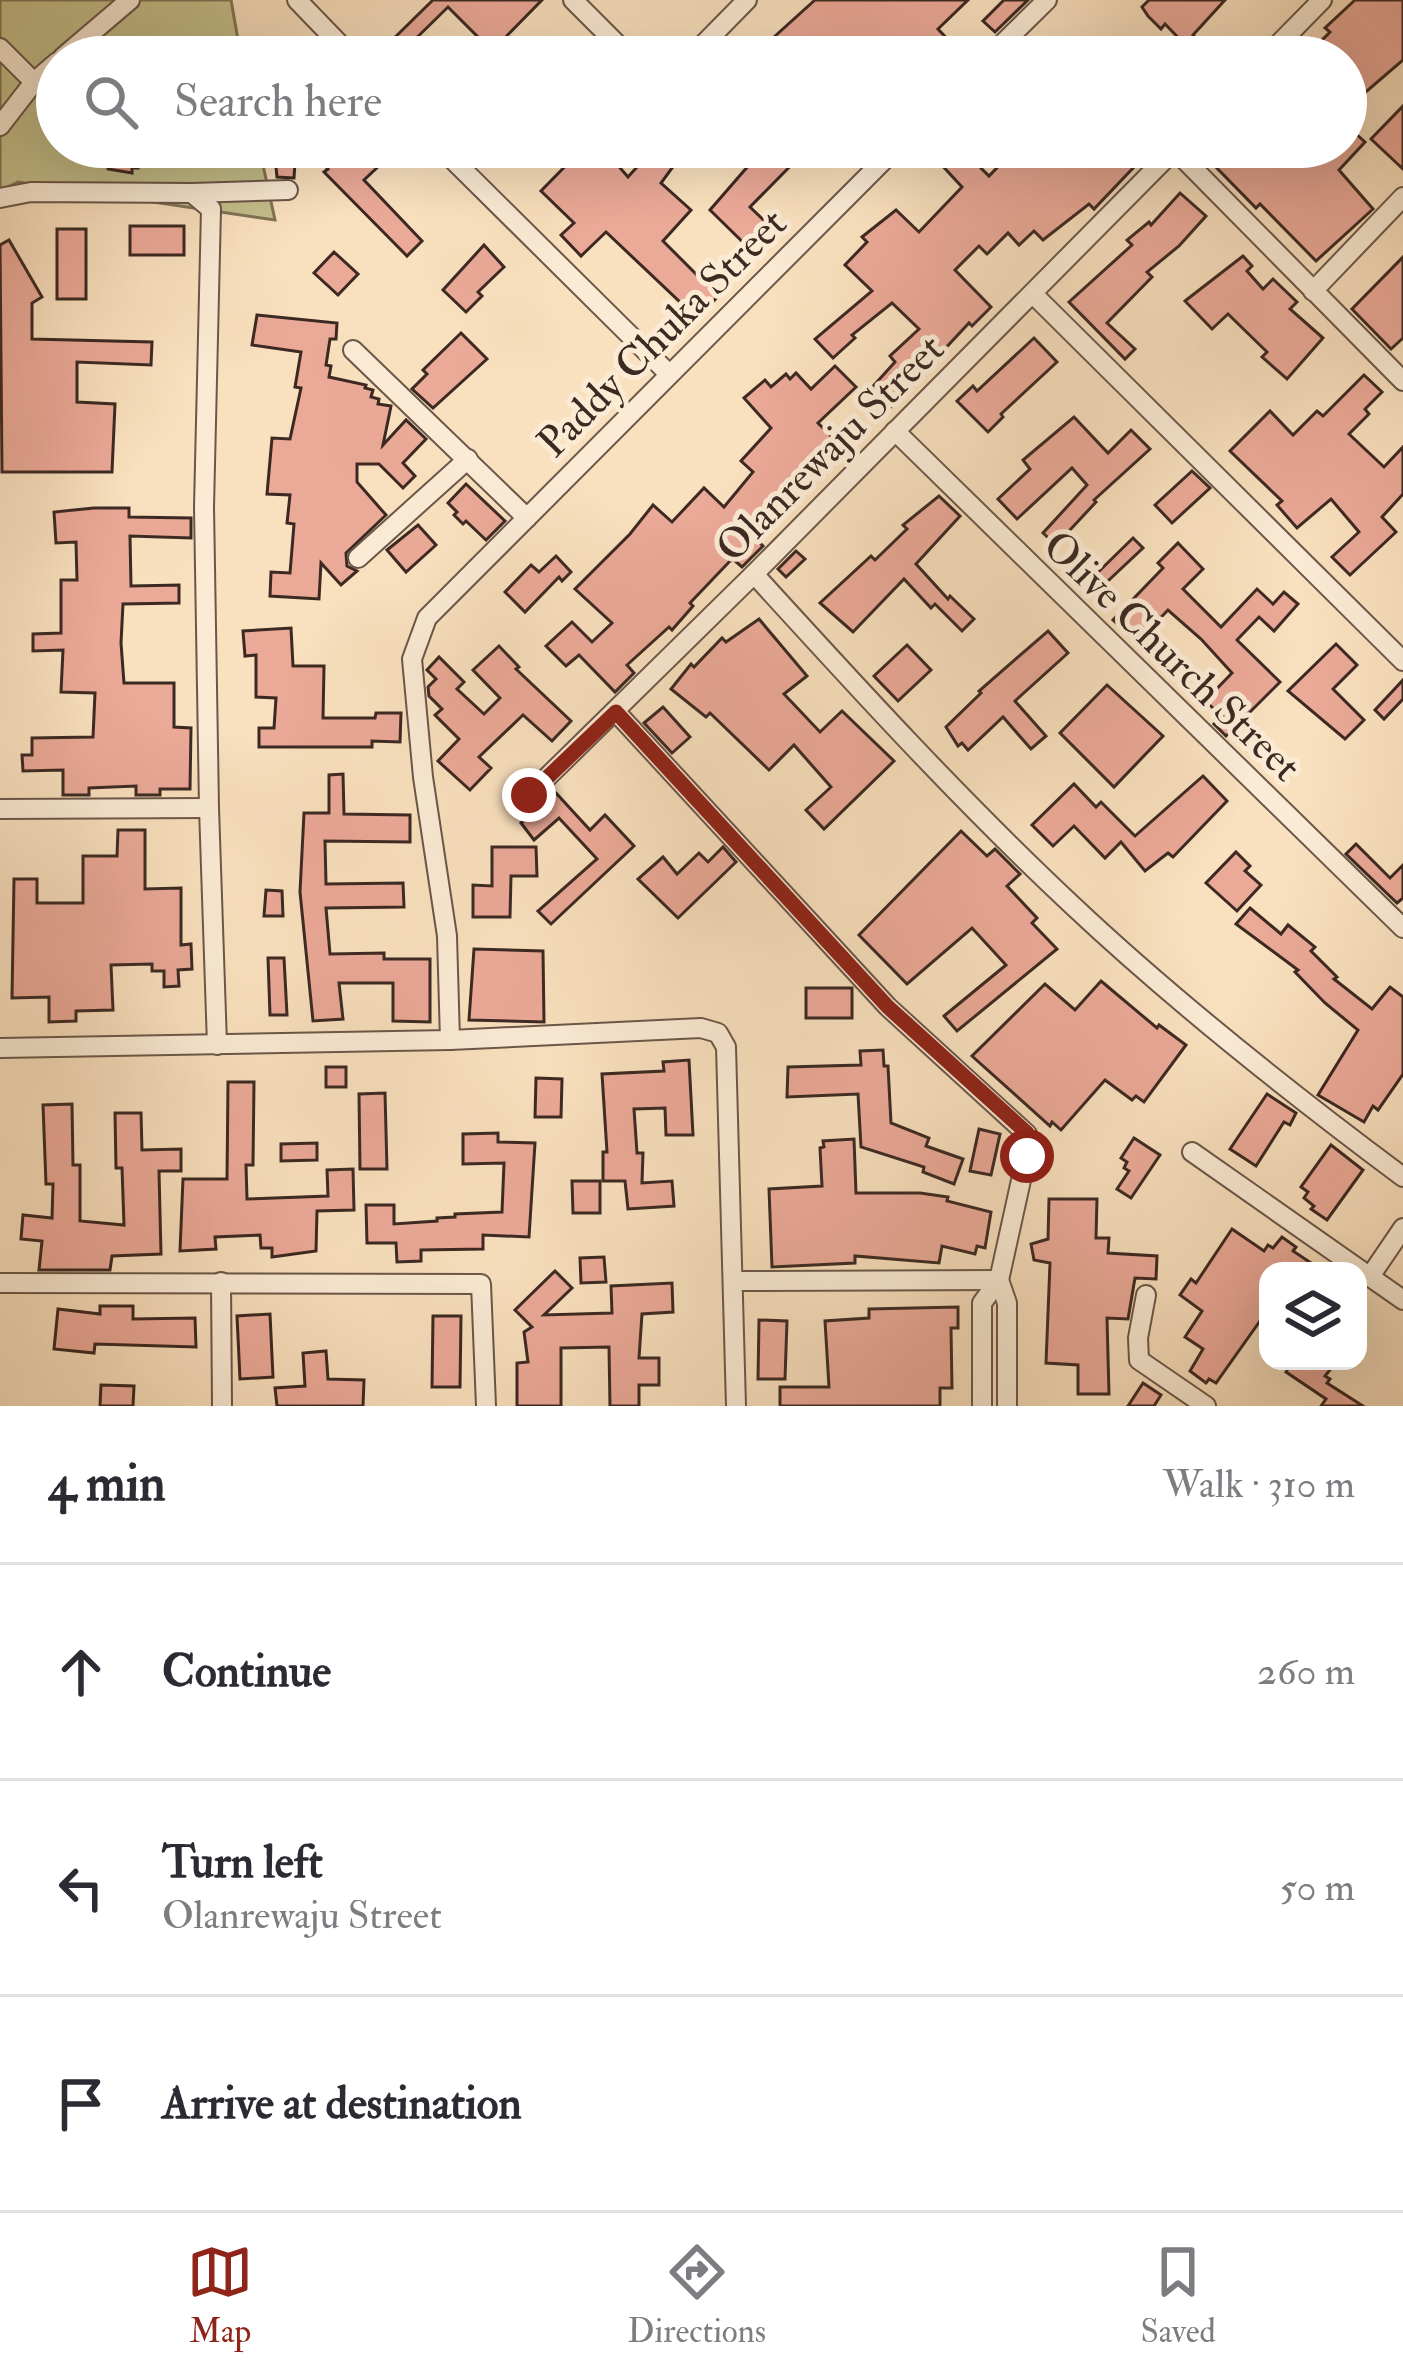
<!DOCTYPE html>
<meta charset="utf-8">
<style>
body{margin:0;font-family:"IM FELL Double Pica",serif;background:#f7f7f7;color:#2b2b33}
.controls{position:absolute;right:36px;bottom:36px;display:grid;overflow:hidden;border-radius:24px;box-shadow:0 12px 48px #0002}
.controls button{width:108px;height:108px;display:grid;place-items:center;padding:0;border:0;border-bottom:3px solid #e1e1e2;background:#fff;color:#2b2b33;font:60px sans-serif}
.stop{position:absolute;width:36px;height:36px;margin:-27px;border:9px solid #8f2418;border-radius:50%;background:#fff}
.stop.end{background:#8f2418;border-color:#fff;box-shadow:0 3px 12px #0008}
.list{margin:0;padding:0;list-style:none}
h2{display:flex;justify-content:space-between;align-items:center;height:156px;margin:0;padding:0 48px;font-size:51px}
h2 small{font-size:39px;font-weight:400;color:#7c7c81}
.list li{display:grid;grid-template-columns:78px 1fr auto;gap:36px;align-items:center;box-sizing:border-box;height:216px;padding:0 48px;border-top:3px solid #e1e1e2}
.list b{display:block;font-size:45px;white-space:nowrap}
.list p{margin:0;font-size:39px;white-space:nowrap;color:#7c7c81}
.list em{font-size:39px;font-style:normal;color:#7c7c81}
.icon{flex:none;width:66px;height:66px;fill:none;stroke:currentColor;stroke-width:2;stroke-linecap:round;stroke-linejoin:round}
.map{position:relative;flex:none;width:1403px;height:1406px;overflow:hidden}
.search{position:absolute;background:#fff;box-shadow:0 12px 48px #0002;left:36px;right:36px;top:36px;height:132px;display:flex;align-items:center;gap:30px;box-sizing:border-box;padding:0 42px;border-radius:66px;color:#7c7c81;font-size:45px}
.sheet{height:804px;background:#fff}
nav{display:flex;justify-content:space-around;align-items:center;box-sizing:border-box;height:168px;border-top:3px solid #e1e1e2;background:#fff;font-size:33px;color:#7c7c81}
nav a{display:grid;justify-items:center;gap:6px}
nav .on{color:#8f2418}
.map>svg:first-child{display:block}
.green{fill:#c5c08c;stroke:#807457;stroke-width:3}
.building{fill:#eba998;stroke:#3c2922;stroke-width:3}
.lines{fill:none;stroke-linecap:round;stroke-linejoin:round}
.minor-casing{stroke:#6b5749;stroke-width:22}
.minor{stroke:#fbebd5;stroke-width:18}
.route{stroke:#8f2418;stroke-width:15}
.labels{text-anchor:middle;stroke-width:10;stroke-linejoin:round;paint-order:stroke}
.street-label{font-size:42px;fill:#3c2922;stroke:#fbebd5}
</style>
<div class="map">
<svg width="1403" height="1406" viewBox="0 0 1403 1406">
<rect width="100%" height="100%" fill="#f9e0be"/>
<filter id="stains"><feTurbulence type="fractalNoise" baseFrequency=".00167" numOctaves="4"/><feColorMatrix values="0 0 0 0 .2 0 0 0 0 .09 0 0 0 0 .02 0 0 0 .5 -.17"/></filter>
<radialGradient id="worn" r=".72"><stop offset=".6" stop-color="#630" stop-opacity="0"/><stop offset="1" stop-color="#630" stop-opacity=".3"/></radialGradient>
<!-- green -->
<polygon class="green" points="0,0 231,0 241,57 57,57 57,147 259,147 275,220 18,182 0,191"/>
<!-- building -->
<g class="building">
<polygon points="433,0 542,0 492,51 448,7 397,57 390,57 383,49"/>
<polygon points="815,0 968,0 938,29 952,44 938,57 740,57 757,40 764,46"/>
<polygon points="1004,0 1028,0 995,32 983,21"/>
<polygon points="1149,0 1225,0 1193,35 1204,47 1196,56 1165,24 1161,29 1148,16 1142,7"/>
<polygon points="1355,0 1403,0 1403,60 1346,109 1346,57 1305,57 1330,32 1325,28"/>
<polygon points="1403,106 1403,169 1371,139"/>
<polygon points="1346,125 1365,142 1339,170 1373,209 1316,261 1260,204 1256,208 1211,162 1226,147 1346,147"/>
<polygon points="107,147 137,147 138,168 132,168 132,173 108,169"/>
<polygon points="274,147 296,147 294,178 277,177"/>
<polygon points="308,147 365,147 370,152 375,147 399,147 364,180 422,241 407,256 324,172 328,169"/>
<polygon points="584,147 602,147 628,177 655,147 675,147 683,153 661,183 691,210 663,241 718,296 698,319 606,232 581,256 561,235 574,223 541,191"/>
<polygon points="730,147 809,147 750,207 777,233 756,255 710,210 749,165"/>
<polygon points="934,147 960,147 989,176 1017,147 1153,147 1094,209 1089,204 1043,240 1034,231 1019,245 1008,233 987,254 979,246 955,270 991,307 972,326 969,323 887,411 867,393 895,362 890,356 919,329 892,303 852,335 855,338 833,358 815,339 872,291 845,265 867,242 862,237 896,210 919,232 962,187 938,161 943,156"/>
<polygon points="1180,193 1206,216 1179,246 1147,272 1152,277 1107,323 1135,349 1125,359 1069,302 1132,245 1127,240 1149,222 1151,225"/>
<rect x="130" y="226" width="54" height="29"/>
<rect x="57" y="229" width="29" height="70"/>
<polygon points="9,240 42,297 32,303 32,339 152,342 151,365 77,362 77,402 115,404 112,472 2,472 0,245"/>
<polygon points="484,245 504,267 478,292 482,296 466,312 443,290"/>
<polygon points="334,252 358,274 338,295 314,273"/>
<polygon points="1243,256 1252,266 1247,271 1263,289 1273,279 1297,302 1290,309 1323,338 1287,379 1262,357 1267,352 1228,314 1212,329 1185,301"/>
<polygon points="1403,257 1403,338 1391,349 1352,309"/>
<polygon points="257,315 337,323 336,339 330,339 326,365 331,366 329,377 366,385 365,388 373,390 371,397 379,399 378,404 391,406 383,445 406,420 426,439 403,463 415,476 403,488 379,464 357,464 357,482 386,515 346,553 347,566 357,571 341,585 321,563 319,599 270,596 271,572 290,573 294,524 287,523 290,495 267,494 272,438 290,439 301,388 295,387 301,352 252,345"/>
<polygon points="461,333 487,359 433,408 412,389 427,374 423,370"/>
<polygon points="1034,338 1057,362 1001,414 1003,417 988,432 957,401 973,386 977,391"/>
<polygon points="835,366 856,387 818,423 834,439 807,470 816,478 759,542 763,546 742,567 734,560 730,561 690,603 693,606 672,630 669,627 627,665 634,673 615,692 579,655 566,666 546,646 572,622 592,642 612,623 575,589 630,534 653,505 672,522 704,488 724,507 753,472 741,461 771,428 744,398 765,380 771,387 786,374 790,379 796,373 811,389"/>
<polygon points="1364,375 1382,392 1365,409 1369,414 1349,434 1384,467 1403,447 1403,494 1382,517 1396,532 1350,575 1332,557 1359,532 1331,499 1297,528 1277,505 1282,501 1230,451 1270,411 1293,435 1317,411 1323,416"/>
<polygon points="1074,417 1108,453 1131,430 1150,449 1094,500 1096,502 1056,545 1043,533 1087,485 1072,468 1017,519 998,499 1030,469 1023,460"/>
<polygon points="1192,471 1210,488 1172,523 1155,505"/>
<polygon points="466,484 505,521 486,540 466,521 463,524 454,515 457,512 448,503"/>
<polygon points="939,496 960,516 916,564 948,599 950,596 974,619 962,631 935,604 931,608 904,579 853,632 820,603 871,556 875,560 907,529 903,525"/>
<polygon points="94,508 129,508 129,517 191,518 191,538 130,536 131,586 179,585 179,603 123,604 121,643 124,683 174,683 174,727 191,728 190,789 160,789 160,795 136,795 136,786 89,788 89,795 63,795 63,770 23,771 22,755 32,755 32,738 93,737 95,693 61,692 63,650 33,651 33,634 61,633 61,580 77,580 76,542 56,543 54,512"/>
<polygon points="418,525 436,545 406,572 387,550"/>
<polygon points="1133,538 1143,548 1093,595 1084,586"/>
<polygon points="1178,543 1203,569 1183,589 1221,627 1257,589 1273,604 1284,592 1298,604 1274,631 1259,617 1237,640 1280,682 1226,736 1214,724 1222,716 1205,701 1232,673 1201,639 1168,610 1137,642 1113,620 1163,568 1158,563"/>
<polygon points="796,551 805,559 786,577 778,569"/>
<polygon points="556,556 571,572 562,581 559,577 525,612 505,592 531,565 539,572"/>
<polygon points="759,619 807,676 784,694 820,732 842,711 894,761 824,829 806,810 831,787 794,745 769,770 710,713 706,717 671,689 691,664 694,667 722,638 726,642"/>
<polygon points="291,628 293,666 324,666 323,718 375,718 376,713 401,713 400,742 372,741 372,747 259,747 259,728 274,728 276,698 256,697 256,655 245,656 243,631"/>
<polygon points="1048,631 1068,653 1015,701 1046,736 1031,749 1003,717 968,750 962,743 958,746 946,727 981,693 979,691"/>
<polygon points="1336,644 1357,665 1333,689 1364,720 1345,739 1288,691"/>
<polygon points="907,645 931,670 898,701 874,676"/>
<polygon points="499,646 519,667 516,669 571,721 552,741 523,715 479,757 491,768 470,790 438,761 459,739 435,715 442,709 429,696 428,687 436,679 427,670 439,657 464,682 457,689 484,714 500,698 473,670"/>
<polygon points="1403,680 1403,699 1384,719 1375,710"/>
<polygon points="1107,685 1163,736 1114,787 1060,733"/>
<polygon points="663,707 690,737 672,753 644,723"/>
<polygon points="343,774 344,814 410,815 410,842 325,841 326,884 403,883 404,907 326,908 330,954 384,953 384,959 430,959 430,1022 393,1021 393,983 339,983 343,1019 313,1021 300,892 304,813 329,813 329,775"/>
<polygon points="1203,776 1227,801 1173,857 1168,853 1145,871 1121,842 1105,858 1074,826 1053,846 1032,825 1074,784 1096,807 1101,802 1135,836"/>
<polygon points="556,793 590,830 605,815 634,846 551,924 538,911 597,859 559,818 534,840 521,823"/>
<polygon points="118,830 145,830 145,889 181,888 181,945 191,944 192,969 178,970 179,986 164,987 164,971 152,971 152,964 111,965 113,1010 76,1011 76,1021 49,1022 49,997 12,998 14,879 37,879 37,903 83,903 83,856 117,856"/>
<polygon points="961,831 987,856 995,849 1020,874 1007,886 1037,918 1032,923 1057,949 957,1031 944,1016 1006,965 972,928 907,984 859,935"/>
<polygon points="1356,844 1390,878 1403,865 1403,898 1397,903 1346,854"/>
<polygon points="492,847 536,847 537,876 511,876 510,917 473,917 473,885 492,886"/>
<polygon points="723,847 736,862 678,918 638,879 663,857 677,874 699,853 708,862"/>
<polygon points="1236,852 1250,866 1245,871 1261,885 1237,911 1206,883"/>
<polygon points="266,890 282,891 283,916 264,916"/>
<polygon points="1250,908 1281,934 1288,925 1315,947 1311,951 1337,977 1334,979 1372,1009 1390,987 1403,997 1403,1074 1378,1110 1373,1106 1364,1122 1318,1095 1358,1030 1325,1003 1295,972 1298,970 1236,924"/>
<polygon points="474,949 543,951 544,1022 469,1020"/>
<polygon points="268,958 284,958 287,1015 270,1015"/>
<polygon points="1101,981 1157,1028 1159,1025 1186,1045 1144,1102 1136,1096 1132,1100 1105,1080 1061,1130 1052,1122 1050,1126 972,1056 1045,984 1075,1010"/>
<rect x="806" y="988" width="46" height="30"/>
<polygon points="883,1050 884,1066 888,1066 891,1123 929,1138 926,1146 963,1159 954,1184 923,1172 924,1167 861,1147 858,1094 787,1097 788,1067 861,1065 860,1051"/>
<polygon points="689,1060 693,1135 666,1135 665,1108 634,1109 637,1153 643,1153 642,1183 672,1181 674,1206 628,1209 625,1181 603,1181 603,1152 607,1152 602,1074 664,1071 663,1062"/>
<rect x="326" y="1067" width="20" height="20"/>
<polygon points="536,1078 562,1079 561,1117 535,1117"/>
<polygon points="228,1082 254,1082 253,1165 246,1165 247,1199 328,1196 327,1170 353,1169 354,1210 317,1211 316,1251 272,1257 272,1248 261,1248 260,1235 215,1237 216,1249 180,1251 183,1179 227,1179"/>
<polygon points="385,1093 387,1169 360,1169 359,1094"/>
<polygon points="1267,1094 1296,1113 1290,1125 1284,1122 1256,1166 1230,1149"/>
<polygon points="72,1104 73,1165 80,1165 80,1221 124,1225 122,1168 116,1168 115,1113 141,1113 142,1150 181,1149 181,1171 159,1171 161,1254 112,1256 110,1270 39,1270 42,1241 21,1239 23,1215 52,1218 53,1184 46,1184 43,1105"/>
<polygon points="979,1129 1000,1134 991,1175 970,1171"/>
<polygon points="498,1133 498,1142 535,1143 529,1237 483,1235 483,1249 421,1250 421,1261 397,1262 396,1243 367,1243 366,1205 394,1205 394,1224 437,1221 437,1218 455,1217 455,1214 502,1212 504,1163 463,1164 463,1134"/>
<polygon points="1134,1138 1160,1155 1131,1198 1117,1189 1129,1171 1124,1168 1127,1162 1121,1158"/>
<polygon points="854,1139 856,1193 920,1193 948,1197 947,1201 991,1212 985,1248 977,1246 975,1254 942,1246 939,1263 855,1256 855,1263 772,1267 769,1189 822,1186 820,1148 824,1147 823,1141"/>
<polygon points="317,1143 317,1160 281,1161 281,1144"/>
<polygon points="1331,1145 1363,1170 1327,1220 1311,1209 1314,1206 1304,1198 1308,1192 1301,1187"/>
<polygon points="572,1181 600,1181 600,1213 573,1213"/>
<polygon points="1049,1199 1097,1199 1096,1238 1109,1238 1108,1253 1157,1256 1156,1279 1135,1278 1128,1319 1107,1318 1109,1394 1078,1394 1078,1365 1046,1363 1050,1263 1034,1260 1031,1244 1048,1239"/>
<polygon points="1232,1229 1264,1251 1268,1245 1273,1248 1282,1237 1296,1247 1293,1251 1323,1271 1268,1271 1268,1326 1260,1321 1216,1383 1209,1379 1206,1383 1190,1371 1203,1349 1185,1337 1202,1311 1180,1295 1191,1279 1196,1283"/>
<polygon points="604,1257 606,1282 581,1283 580,1258"/>
<polygon points="555,1271 572,1288 544,1315 612,1313 611,1286 672,1283 673,1312 642,1314 639,1358 659,1358 659,1385 639,1385 639,1406 610,1406 609,1347 561,1348 561,1406 517,1406 517,1363 528,1362 524,1332 532,1327 515,1310"/>
<polygon points="100,1306 133,1306 133,1319 195,1318 196,1347 95,1344 94,1353 54,1349 58,1309 100,1314"/>
<polygon points="958,1307 958,1328 951,1328 952,1388 940,1388 940,1406 780,1406 780,1387 829,1387 825,1321 869,1318 869,1309"/>
<polygon points="270,1314 273,1377 240,1379 237,1316"/>
<polygon points="433,1316 461,1316 460,1387 432,1387"/>
<polygon points="759,1320 787,1321 785,1379 758,1379"/>
<polygon points="326,1351 328,1379 364,1380 363,1406 277,1406 275,1388 305,1386 303,1353"/>
<polygon points="1293,1361 1337,1361 1325,1376 1330,1379 1327,1383 1363,1406 1321,1406 1326,1399 1286,1372"/>
<polygon points="1143,1383 1161,1395 1154,1406 1128,1406"/>
<polygon points="101,1385 134,1386 133,1406 100,1406"/>
</g>
<g class="lines">
<!-- minor casing -->
<g class="minor-casing">
<g id="minor">
<polyline points="297,0 352,57"/>
<polyline points="573,0 630,57"/>
<polyline points="0,48 34,82"/>
<polyline points="63,57 130,0"/>
<polyline points="691,57 747,0"/>
<polyline points="989,57 1047,0"/>
<polyline points="1266,57 1322,0"/>
<polyline points="0,126 34,82 57,62"/>
<polyline points="440,147 669,374"/>
<polyline points="1174,149 1403,381"/>
<polyline points="192,193 288,190"/>
<polyline points="0,198 31,192 192,193 211,209 204,507 209,808 217,1045"/>
<polyline points="1313,291 1403,197"/>
<polyline points="1033,294 1403,661"/>
<polyline points="353,350 527,518"/>
<polyline points="895,431 1403,928"/>
<polyline points="358,558 468,459"/>
<path d="M754,574C856,686 960,800 1071,904C1175,1002 1289,1092 1403,1177"/>
<polyline points="616,712 888,1007 1027,1134 1029,1144 999,1280 982,1303 982,1406"/>
<polyline points="529,795 754,574 1177,147"/>
<polyline points="0,809 209,808"/>
<polyline points="450,1040 447,936 423,777 412,659 427,618 897,147"/>
<polyline points="0,1048 450,1040 701,1028 718,1033 726,1047 736,1406"/>
<polyline points="1192,1152 1403,1300"/>
<polyline points="1371,1275 1403,1228"/>
<polyline points="999,1280 1007,1303 1007,1406"/>
<polyline points="734,1281 999,1280"/>
<polyline points="221,1282 222,1406"/>
<polyline points="0,1283 481,1284 486,1406"/>
<polyline points="1146,1295 1138,1338 1139,1360 1206,1406"/>
</g>
</g>
<!-- minor -->
<use href="#minor" class="minor"/>
</g>
<g class="lines">
<!-- route -->
<polyline class="route" points="529,795 616,712 888,1007 1027,1133 1027,1156"/>
</g>
<g class="labels">
<!-- street labels -->
<g class="street-label">
<text transform="translate(661 332) rotate(-45)" y="15">Paddy Chuka Street</text>
<text transform="translate(829 447) rotate(-45)" y="15">Olanrewaju Street</text>
<text transform="translate(1173 655) rotate(44)" y="15">Olive Church Street</text>
</g>
</g>
<rect width="100%" height="100%" filter="url(#stains)"/>
<rect width="100%" height="100%" fill="url(#worn)"/>
</svg>
<div class="controls">
<button><svg class="icon" aria-label="layers" viewBox="0 0 24 24"><path d="M12 4l9 5-9 5-9-5zM3 14l9 5 9-5"/></svg></button>
</div>
<div class="stop" style="left:1027px;top:1156px"></div>
<div class="stop end" style="left:529px;top:795px"></div>
<div class="search"><svg class="icon" aria-label="search" viewBox="0 0 24 24"><circle cx="10" cy="10" r="6"/><path d="M15 15l6 6"/></svg>Search here</div>
</div>
<section class="sheet">
<h2>4 min<small>Walk · 310 m</small></h2>
<ul class="list">
<li><svg class="icon" aria-label="ahead" viewBox="0 0 24 24"><path d="M12 20V5M6 11l6-6 6 6"/></svg><div><b>Continue</b></div><em>260 m</em></li>
<li><svg class="icon" aria-label="left" viewBox="0 0 24 24"><path d="M17 20v-9H6M10 6l-5 5 5 5"/></svg><div><b>Turn left</b><p>Olanrewaju Street</p></div><em>50 m</em></li>
<li><svg class="icon" aria-label="arrive" viewBox="0 0 24 24"><path d="M6 21V4h12l-3 4 3 4H6"/></svg><div><b>Arrive at destination</b></div></li>
</ul>
</section>
<nav>
<a class="on"><svg class="icon" aria-label="map" viewBox="0 0 24 24"><path d="M3 6l6-2 6 2 6-2v14l-6 2-6-2-6 2zM9 4v14M15 6v14"/></svg>Map</a>
<a><svg class="icon" aria-label="directions" viewBox="0 0 24 24"><path d="M12 3l9 9-9 9-9-9zM9 14v-3h6M13 9l2 2-2 2"/></svg>Directions</a>
<a><svg class="icon" aria-label="saved" viewBox="0 0 24 24"><path d="M7 4h10v16l-5-4-5 4z"/></svg>Saved</a>
</nav>
